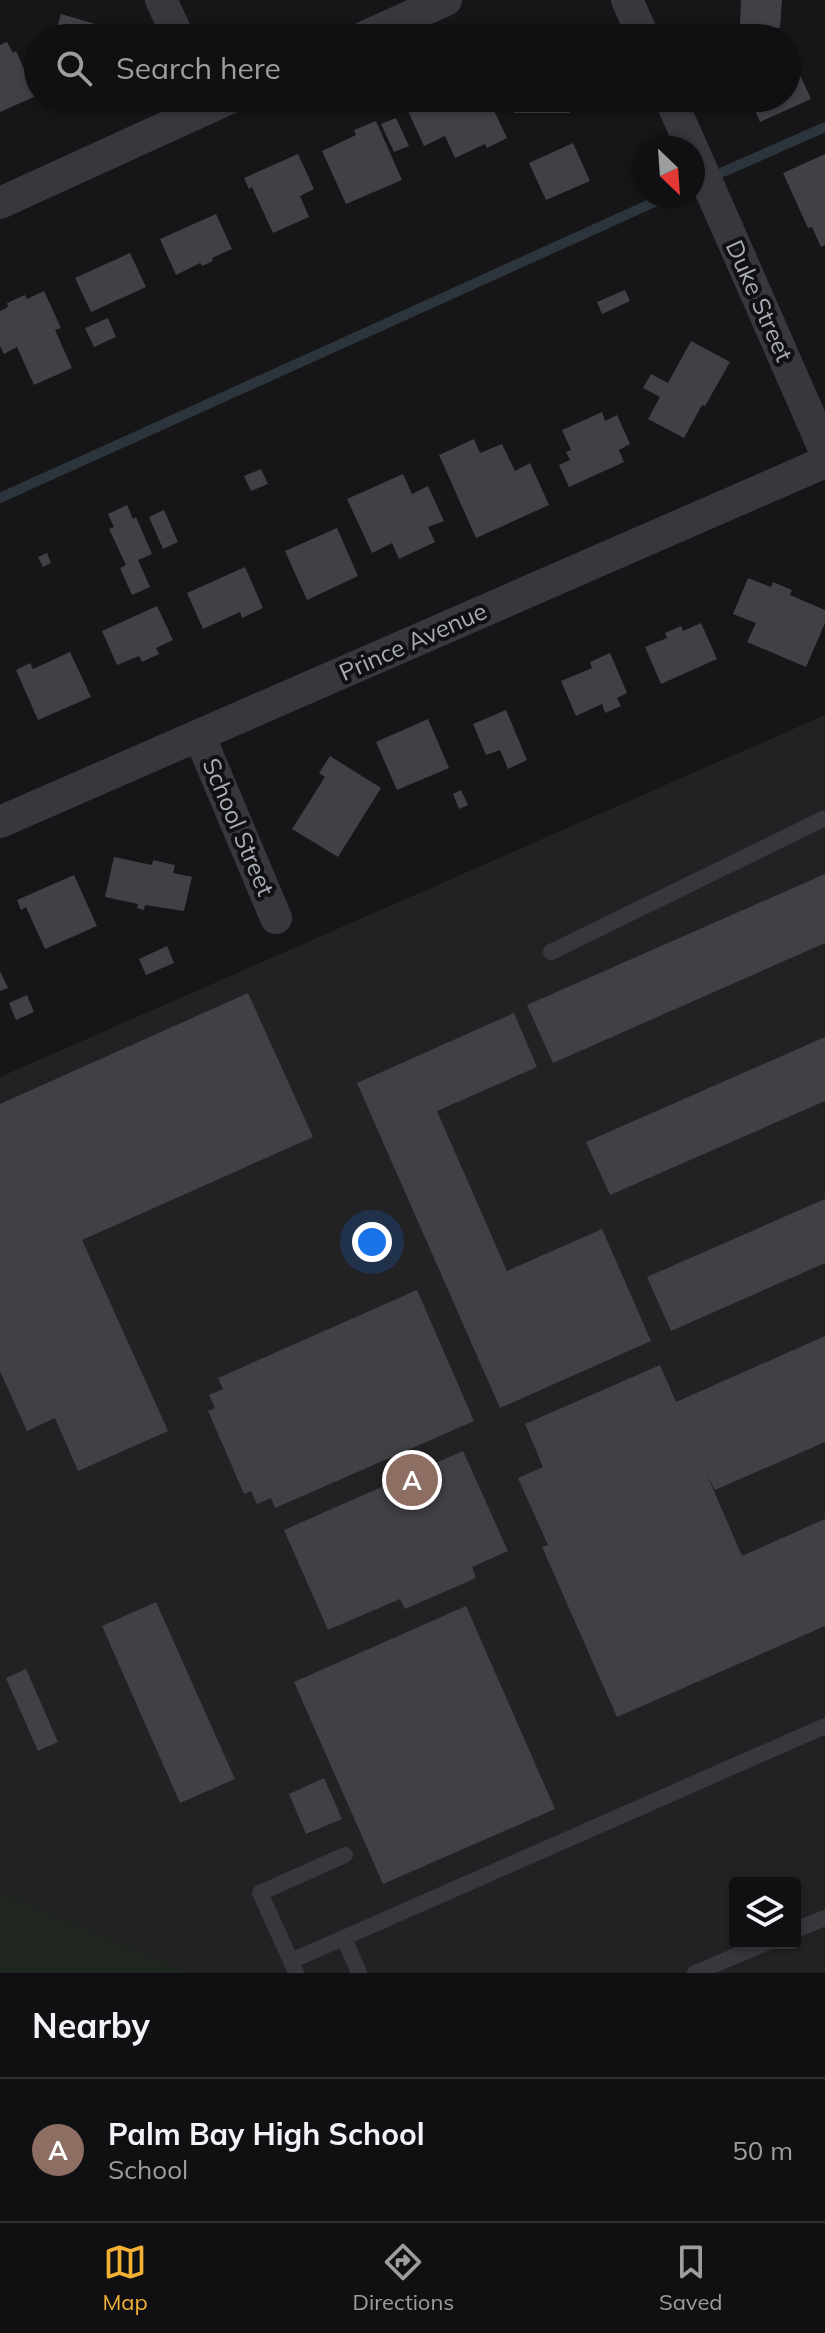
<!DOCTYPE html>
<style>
body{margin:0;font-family:Mulish,sans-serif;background:#19191b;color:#f1f3f6}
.controls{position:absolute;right:24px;bottom:24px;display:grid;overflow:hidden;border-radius:8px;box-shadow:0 2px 6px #0004}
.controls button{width:72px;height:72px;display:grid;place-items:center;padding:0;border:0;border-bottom:2px solid #303032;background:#101012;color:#f1f3f6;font:40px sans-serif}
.compass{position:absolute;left:633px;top:136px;width:72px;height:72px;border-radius:50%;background:#101012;box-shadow:0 2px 6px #0004;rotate:155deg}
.you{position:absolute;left:372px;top:1242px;width:28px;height:28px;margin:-20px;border:6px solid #fff;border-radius:50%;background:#1a73e8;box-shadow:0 0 0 12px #1a73e833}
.badge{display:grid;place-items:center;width:52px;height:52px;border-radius:50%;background:#f2b134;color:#fff;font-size:26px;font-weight:700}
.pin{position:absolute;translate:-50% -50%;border:4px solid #fff;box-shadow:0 2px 8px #0006}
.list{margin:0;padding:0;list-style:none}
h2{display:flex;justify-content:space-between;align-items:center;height:104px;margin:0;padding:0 32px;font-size:34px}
h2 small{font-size:26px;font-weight:400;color:#9c9d9f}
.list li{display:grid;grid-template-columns:52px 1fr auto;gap:24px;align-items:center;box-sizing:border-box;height:144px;padding:0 32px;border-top:2px solid #303032}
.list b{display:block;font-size:30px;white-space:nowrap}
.list p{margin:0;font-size:26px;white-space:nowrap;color:#9c9d9f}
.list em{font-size:26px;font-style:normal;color:#9c9d9f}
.icon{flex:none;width:44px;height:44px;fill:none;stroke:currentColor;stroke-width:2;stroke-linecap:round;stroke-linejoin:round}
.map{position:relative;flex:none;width:825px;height:1973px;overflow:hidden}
.search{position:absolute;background:#101012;box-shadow:0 2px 6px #0004;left:24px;right:24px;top:24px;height:88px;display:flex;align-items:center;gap:20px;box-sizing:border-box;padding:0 28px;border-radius:44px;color:#9c9d9f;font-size:30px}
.sheet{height:248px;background:#101012}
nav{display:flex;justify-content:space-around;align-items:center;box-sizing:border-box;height:112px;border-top:2px solid #303032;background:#101012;font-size:22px;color:#9c9d9f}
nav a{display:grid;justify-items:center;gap:4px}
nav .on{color:#f2b134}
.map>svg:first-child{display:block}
.built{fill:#222225;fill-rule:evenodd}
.grass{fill:#1e261f}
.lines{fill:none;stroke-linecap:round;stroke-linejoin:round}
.stream{stroke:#2c353c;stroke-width:10}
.building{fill:#404145}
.service{stroke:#37383d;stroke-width:16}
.minor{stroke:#37383d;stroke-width:32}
.labels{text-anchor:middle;stroke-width:8;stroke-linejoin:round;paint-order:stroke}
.street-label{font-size:24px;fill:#a8adb8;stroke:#111113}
</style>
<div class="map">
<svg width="825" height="1973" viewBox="0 0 825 1973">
<rect width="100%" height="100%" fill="#161618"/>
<!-- built -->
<path class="built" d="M825,715V1973H0V1077ZM735,1883H795V1943H735Z"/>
<!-- grass -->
<polygon class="grass" points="0,1892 190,1973 0,1973"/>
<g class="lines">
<!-- stream -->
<g class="stream">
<polyline points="723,172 825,127"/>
<polyline points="0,498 668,196"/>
</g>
</g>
<!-- building -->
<g class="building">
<polygon points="741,0 782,0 780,28 740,25"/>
<polygon points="61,14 102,26 98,38 54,38"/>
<polygon points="7,42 13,53 16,51 36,96 0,112 0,45"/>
<polygon points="787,46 811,99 760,122 750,98 787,98"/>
<polygon points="428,98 488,98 507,138 487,148 485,144 455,158 445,136 424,146 407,109"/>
<polygon points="514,98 571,98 570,113 514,113"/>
<polygon points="396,118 409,146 394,152 381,124"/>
<polygon points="376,121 402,180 346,204 322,151 356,135 354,130"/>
<polygon points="573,143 590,181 546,200 529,163"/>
<polygon points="298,154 314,189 300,196 309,217 273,233 252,187 249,189 244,178"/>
<polygon points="825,154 825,245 821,247 812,227 808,228 783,173"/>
<polygon points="216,214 232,249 212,258 213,261 202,266 200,263 176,275 160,239"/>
<polygon points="130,253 146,287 91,312 75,278"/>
<polygon points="625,290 630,301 602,314 597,302"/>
<polygon points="44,291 61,328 55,330 72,368 34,385 17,347 4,354 0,346 0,311 8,307 7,303 25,295 27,299"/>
<polygon points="108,318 116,337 94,347 85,328"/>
<polygon points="691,341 730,362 705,406 702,405 684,438 648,419 660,397 643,388 651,374 668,383"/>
<polygon points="602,412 605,421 617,415 630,444 619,450 624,462 569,487 559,465 570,460 566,452 571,450 562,430"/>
<polygon points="474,439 480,453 502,444 515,471 530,463 549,505 476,538 439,455"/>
<polygon points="261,469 268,484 251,491 244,476"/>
<polygon points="403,474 412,494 428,486 444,521 428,527 435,542 399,559 392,543 372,553 347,499"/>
<polygon points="127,505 133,519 136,517 152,554 138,560 150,587 132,595 120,568 126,565 109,529 114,527 108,514"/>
<polygon points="164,510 178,542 163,549 149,517"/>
<polygon points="337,528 358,576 307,600 285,551"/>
<polygon points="47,553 51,563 43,567 38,557"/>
<polygon points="245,567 263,608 242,618 240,612 203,629 187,593"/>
<polygon points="748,578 771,587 773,582 792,590 790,595 825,610 825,623 806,667 747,642 756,623 733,614"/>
<polygon points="157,606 173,640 156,648 159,654 142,662 139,656 117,665 102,631"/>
<polygon points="701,623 717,659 661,684 645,647 667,638 665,633 681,626 683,631"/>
<polygon points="70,652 91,697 38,720 16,670 30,663 33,669"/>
<polygon points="610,653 627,693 617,698 621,706 605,713 602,704 576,716 561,681 592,668 590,662"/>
<polygon points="506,710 527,760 508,769 500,750 486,755 473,724"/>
<polygon points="428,719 449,768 397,790 376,742"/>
<polygon points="330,756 381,788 338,857 292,829 325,777 319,773"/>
<polygon points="461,790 468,805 459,809 453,794"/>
<polygon points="114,857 152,865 153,860 175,865 173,873 192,877 184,911 145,905 144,910 137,908 138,904 105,897"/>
<polygon points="825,874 825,943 553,1063 527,1005"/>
<polygon points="74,875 97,926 45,949 26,907 21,910 17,900"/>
<polygon points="167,946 174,963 146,975 139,959"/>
<polygon points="0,971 8,988 0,991"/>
<polygon points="248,993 313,1137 82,1240 168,1431 78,1471 55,1418 27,1431 0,1371 0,1104"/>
<polygon points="27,995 34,1012 16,1020 9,1003"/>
<polygon points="514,1013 537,1067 437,1111 507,1271 602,1229 651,1341 500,1408 357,1083"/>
<polygon points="825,1037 825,1101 610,1195 586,1142"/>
<polygon points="825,1199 825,1263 671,1331 647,1277"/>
<polygon points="417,1290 474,1421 275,1508 271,1498 257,1504 251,1491 244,1494 208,1411 215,1408 209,1395 223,1389 218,1378"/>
<polygon points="825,1336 825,1442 715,1490 707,1475 742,1556 825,1519 825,1626 617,1717 542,1547 548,1545 518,1478 543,1467 525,1424 660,1365 676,1402"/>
<polygon points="463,1451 508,1551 472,1567 476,1578 405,1609 400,1599 328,1630 284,1530"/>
<polygon points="156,1602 235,1779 180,1803 102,1626"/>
<polygon points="466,1606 555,1809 383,1884 294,1682"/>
<polygon points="26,1669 58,1742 38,1751 6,1678"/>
<polygon points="324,1778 342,1819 306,1834 289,1794"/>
</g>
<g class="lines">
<!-- service -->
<g class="service">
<polyline points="551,952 825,818"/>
<polyline points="795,1930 825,1918"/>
<polyline points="344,1938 359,1973"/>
<polyline points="291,1961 260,1893 345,1855"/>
<polyline points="296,1973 291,1961 825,1726"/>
<polyline points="695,1973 766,1943"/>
</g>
<!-- minor -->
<g class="minor">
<polyline points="161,0 179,38"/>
<polyline points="627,0 644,38"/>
<polyline points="362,38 446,0"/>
<polyline points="670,98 692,148"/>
<polyline points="693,150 825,451"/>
<polyline points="0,203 230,98"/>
<polyline points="199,735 276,918"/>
<polyline points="0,822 825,462"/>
</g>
</g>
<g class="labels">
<!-- street labels -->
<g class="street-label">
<text transform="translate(759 301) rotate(66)" y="8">Duke Street</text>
<text transform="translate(413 642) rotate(-24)" y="8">Prince Avenue</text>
<text transform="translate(238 827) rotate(67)" y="8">School Street</text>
</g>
</g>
</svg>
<div class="controls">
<button><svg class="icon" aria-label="layers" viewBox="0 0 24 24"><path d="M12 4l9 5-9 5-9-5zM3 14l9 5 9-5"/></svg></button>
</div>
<svg class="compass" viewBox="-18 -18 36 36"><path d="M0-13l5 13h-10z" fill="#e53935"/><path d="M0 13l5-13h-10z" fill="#9c9d9f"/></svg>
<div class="you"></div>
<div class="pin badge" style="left:412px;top:1480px;background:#8d6e63">A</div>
<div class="search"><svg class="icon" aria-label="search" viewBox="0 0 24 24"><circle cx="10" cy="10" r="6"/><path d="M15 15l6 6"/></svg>Search here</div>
</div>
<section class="sheet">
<h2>Nearby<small></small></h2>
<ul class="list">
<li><span class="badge" style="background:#8d6e63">A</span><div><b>Palm Bay High School</b><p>School</p></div><em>50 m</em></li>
</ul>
</section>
<nav>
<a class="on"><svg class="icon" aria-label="map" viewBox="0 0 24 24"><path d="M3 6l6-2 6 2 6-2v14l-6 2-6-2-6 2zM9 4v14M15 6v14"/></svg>Map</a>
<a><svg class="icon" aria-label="directions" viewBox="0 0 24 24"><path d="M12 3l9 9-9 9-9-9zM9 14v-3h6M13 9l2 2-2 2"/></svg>Directions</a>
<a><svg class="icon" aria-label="saved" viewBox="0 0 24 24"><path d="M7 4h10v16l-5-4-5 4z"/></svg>Saved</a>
</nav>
